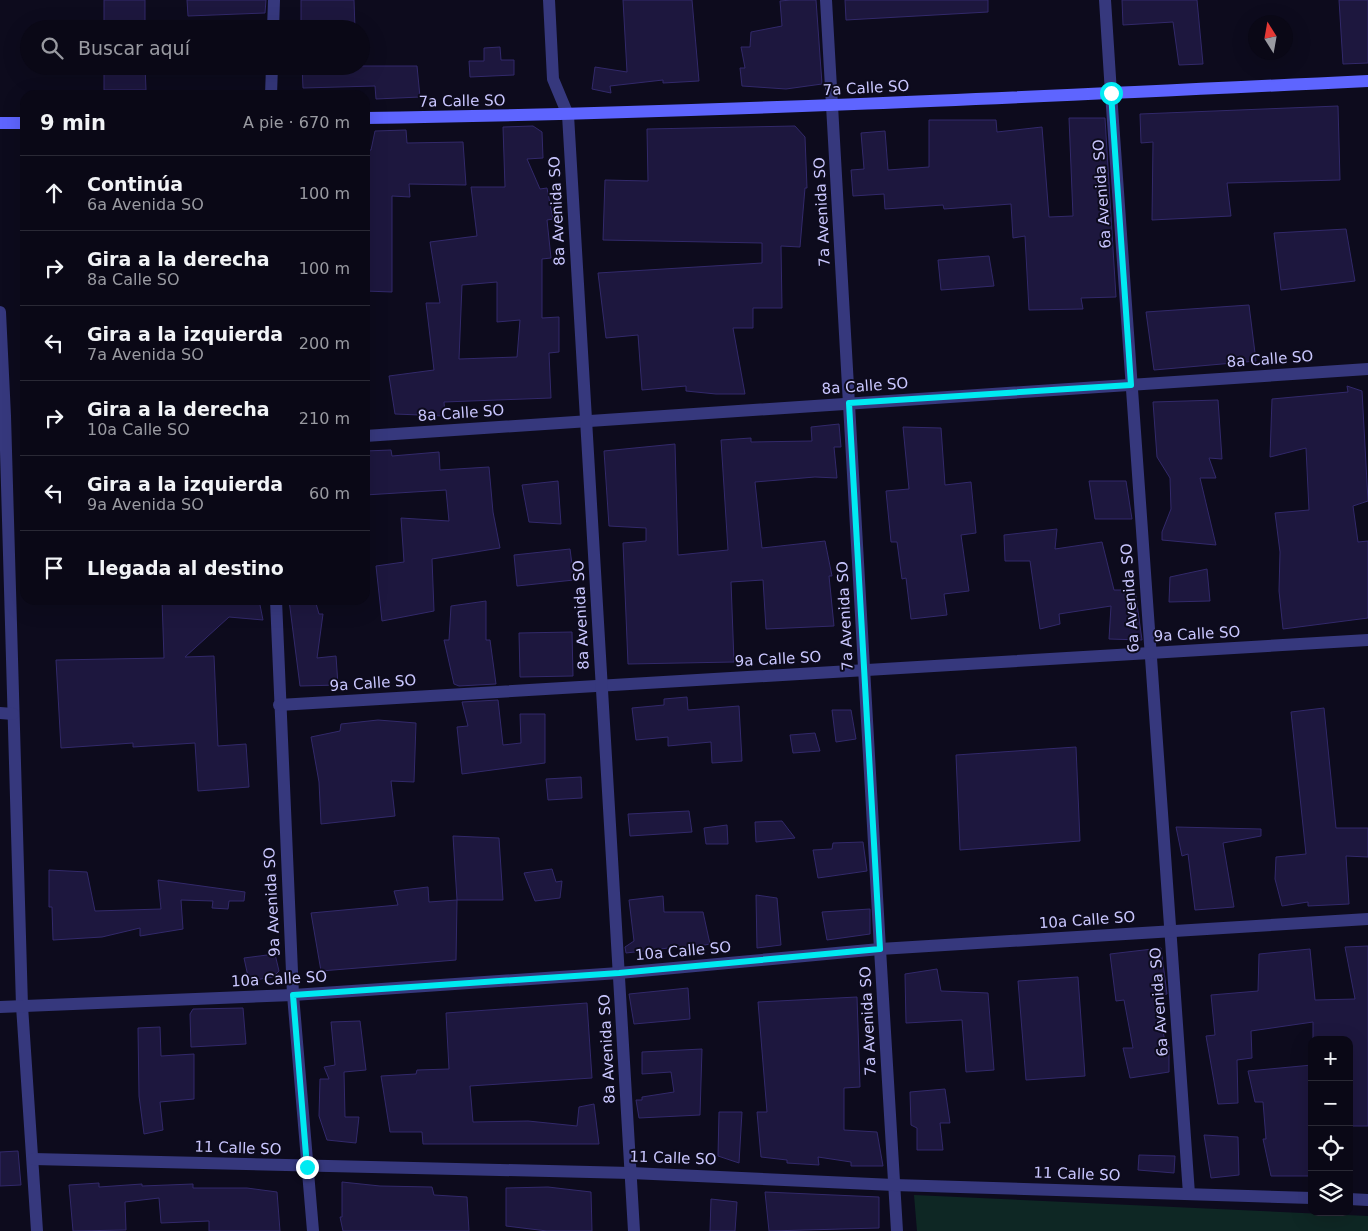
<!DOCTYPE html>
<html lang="es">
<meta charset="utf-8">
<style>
body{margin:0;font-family:"DejaVu Sans",sans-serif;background:#13111f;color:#f1f3f6}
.controls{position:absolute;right:15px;bottom:15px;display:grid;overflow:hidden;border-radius:10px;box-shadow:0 5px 20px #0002}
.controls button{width:45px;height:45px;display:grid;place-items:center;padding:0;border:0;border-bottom:1px solid #2a2935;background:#0a0816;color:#f1f3f6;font:25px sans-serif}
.compass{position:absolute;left:1248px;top:15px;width:45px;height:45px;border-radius:50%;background:#0a0816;box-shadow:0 5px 20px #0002;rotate:349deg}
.stop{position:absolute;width:15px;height:15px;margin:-11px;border:4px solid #00eaf2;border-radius:50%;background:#fff}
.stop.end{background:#00eaf2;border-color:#fff;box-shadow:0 1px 5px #0008}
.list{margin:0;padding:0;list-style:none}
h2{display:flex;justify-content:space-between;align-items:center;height:65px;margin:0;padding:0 20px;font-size:21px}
h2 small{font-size:16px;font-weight:400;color:#999aa1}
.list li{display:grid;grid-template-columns:32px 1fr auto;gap:15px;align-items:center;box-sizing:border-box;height:75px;padding:0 20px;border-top:1px solid #2a2935}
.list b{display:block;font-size:19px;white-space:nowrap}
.list p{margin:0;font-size:16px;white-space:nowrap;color:#999aa1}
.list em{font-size:16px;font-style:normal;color:#999aa1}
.icon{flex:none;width:28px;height:28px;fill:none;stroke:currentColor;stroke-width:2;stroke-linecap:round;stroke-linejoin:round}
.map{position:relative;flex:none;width:1368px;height:1231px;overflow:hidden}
.search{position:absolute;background:#0a0816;box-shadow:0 5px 20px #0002;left:20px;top:20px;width:350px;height:55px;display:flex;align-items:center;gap:12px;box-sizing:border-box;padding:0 18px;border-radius:28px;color:#999aa1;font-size:19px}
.panel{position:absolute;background:#0a0816;box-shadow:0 5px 20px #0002;left:20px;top:90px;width:350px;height:515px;border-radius:15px}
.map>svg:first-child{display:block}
.green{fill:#0e2724}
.building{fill:#1d173e;stroke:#32296a;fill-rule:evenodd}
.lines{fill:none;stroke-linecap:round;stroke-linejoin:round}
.minor{stroke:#36387d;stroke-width:12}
.tertiary{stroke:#36387d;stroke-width:12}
.secondary{stroke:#5e65ff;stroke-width:12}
.route{stroke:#00eaf2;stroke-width:6}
.labels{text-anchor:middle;stroke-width:4;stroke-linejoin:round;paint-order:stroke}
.street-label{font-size:15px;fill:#cac7ff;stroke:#0d0b1d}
</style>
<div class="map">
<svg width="1368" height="1231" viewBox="0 0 1368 1231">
<rect width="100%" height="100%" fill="#0d0b1d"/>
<!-- green -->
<polygon class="green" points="914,1195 1368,1216 1368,1231 917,1231"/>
<!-- building -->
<g class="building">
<rect x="104" y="0" width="41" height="29"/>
<polygon points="187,0 266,0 265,13 188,16"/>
<polygon points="301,0 354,0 355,29 301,29"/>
<polygon points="623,0 692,0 699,81 663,83 663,80 610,86 611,93 592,89 595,67 627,72"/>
<polygon points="791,0 816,0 822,84 786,89 742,86 740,68 745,68 741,47 750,47 751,32 782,26 780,1"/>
<polygon points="845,0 988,0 988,12 846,20"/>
<polygon points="1122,0 1197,0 1203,64 1179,65 1173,22 1123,25"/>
<polygon points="1339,0 1368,0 1368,63 1343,64"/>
<polygon points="500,47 501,60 514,60 514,75 470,77 469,61 484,61 484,48"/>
<polygon points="104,66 145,66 146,90 104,90"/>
<polygon points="302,66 417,66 420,97 376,99 375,86 303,88"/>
<polygon points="1338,106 1340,180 1227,183 1231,216 1152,220 1153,142 1141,143 1140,114"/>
<polygon points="1069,118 1105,118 1116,297 1081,298 1083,309 1029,310 1025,236 1013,238 1011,204 944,209 943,205 885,209 884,194 853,196 851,170 864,169 861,133 885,131 888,170 929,167 929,120 996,120 997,132 1042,127 1049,217 1073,216"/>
<path d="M533,126L542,132L543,158L527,159L540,189L547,188L553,219L547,220L551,258L542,259V318L559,317V352L549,353L551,398L444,402L445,416L395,414L389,376L434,370L426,303H440L430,242L477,236L471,187H505L503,127ZM497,282V322L520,320L517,357L459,359L462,285Z"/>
<polygon points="795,126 805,137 807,188 805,188 800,247 781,246 782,308 753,308 753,328 733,328 745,394 716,394 686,391 686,386 642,390 638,335 606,338 598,273 762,263 762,243 603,240 605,180 648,181 647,129"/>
<polygon points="406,130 407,143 463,142 466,185 409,184 410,197 392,196 392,292 365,291 365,151 371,150 375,131"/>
<polygon points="1346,229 1355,281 1281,290 1274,233"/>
<polygon points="989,256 994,286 941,290 938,260"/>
<polygon points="1249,305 1256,361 1154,370 1146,312"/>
<polygon points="1347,386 1362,391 1368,501 1353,506 1358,542 1368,541 1368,618 1283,629 1279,591 1280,552 1275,513 1309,510 1306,448 1270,457 1272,399 1348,392"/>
<polygon points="1218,400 1222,459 1209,458 1216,478 1200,478 1216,545 1162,540 1162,532 1171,509 1170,478 1157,457 1153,402"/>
<polygon points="839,424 841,447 834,447 837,478 815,477 755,482 762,548 825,541 832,576 829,576 834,626 766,629 763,580 731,582 734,662 628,664 623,543 646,541 646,528 609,526 604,451 675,444 678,555 728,550 721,440 751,438 751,442 812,441 811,427"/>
<polygon points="903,427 941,428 945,485 971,482 976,533 961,535 969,591 944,594 947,615 911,619 906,578 902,579 897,542 891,542 886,491 909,489"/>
<polygon points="391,450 392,456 439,452 440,470 489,467 493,512 500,548 432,559 434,611 382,621 376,566 404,562 401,518 449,521 446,490 365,495 365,451"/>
<polygon points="558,481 561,524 529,522 522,485"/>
<polygon points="1089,481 1126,481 1132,519 1095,519"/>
<polygon points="1057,529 1055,549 1102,542 1114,590 1135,590 1142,640 1109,639 1111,606 1059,614 1060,624 1040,629 1030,561 1005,561 1004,535"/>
<polygon points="570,549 574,580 517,586 514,555"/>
<polygon points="1207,569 1210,601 1169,602 1170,577"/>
<polygon points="162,600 259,600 263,620 229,617 185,657 214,656 218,746 246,744 249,787 198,791 195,743 133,747 133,743 61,748 56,660 164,658"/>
<polygon points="289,600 315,600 319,614 323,614 317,658 336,656 338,685 300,686"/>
<polygon points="486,601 486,640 490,640 496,684 459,686 454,684 444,640 449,640 451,606"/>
<polygon points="572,632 573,676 520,677 519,633"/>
<polygon points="687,697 688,710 739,706 742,761 712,763 711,742 668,746 668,737 636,740 632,708 664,705 664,699"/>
<polygon points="498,700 503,745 521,743 520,714 545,714 545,763 462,774 457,727 468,726 462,702"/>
<polygon points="1324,708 1336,828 1368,828 1368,857 1346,856 1349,904 1308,906 1308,902 1282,906 1275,879 1276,857 1306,854 1291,712"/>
<polygon points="832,710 851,710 856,739 836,742"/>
<polygon points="378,720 416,723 414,782 391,781 395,816 321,824 319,782 311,737 340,731 341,724"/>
<polygon points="815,733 820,751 793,753 790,735"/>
<polygon points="1076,747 1080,841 960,850 956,755"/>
<polygon points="581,777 582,798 548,800 546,779"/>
<polygon points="689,811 692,832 630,836 628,814"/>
<polygon points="782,821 795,838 756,842 755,822"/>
<polygon points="727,825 728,844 706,844 704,828"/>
<polygon points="1176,827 1261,829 1261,836 1223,843 1234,907 1195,910 1188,854 1182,856"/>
<polygon points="453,836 499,838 503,900 457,900"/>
<polygon points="863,842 867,871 818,878 813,850 832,849 833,843"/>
<polygon points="552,869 556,882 562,881 560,898 535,901 524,873"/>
<polygon points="49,870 87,872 95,911 161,909 158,880 245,892 244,901 229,901 228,909 212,908 213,901 181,900 183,929 140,936 140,928 102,937 53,940 52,907 49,907"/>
<polygon points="428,887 429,902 457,900 456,960 321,971 311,913 398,905 394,891"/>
<polygon points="756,895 777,898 781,945 757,948"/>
<polygon points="663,896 664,912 703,912 710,944 678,950 677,947 626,953 625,947 634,941 629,900"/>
<polygon points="870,909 870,934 827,940 822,912"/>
<polygon points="1368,946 1368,1126 1349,1126 1349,1040 1313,1040 1313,1022 1251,1031 1252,1058 1237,1060 1238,1103 1218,1104 1206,1036 1215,1035 1211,995 1258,991 1259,954 1310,949 1315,1000 1355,999 1345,947"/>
<polygon points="1161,948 1167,994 1157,996 1166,1048 1169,1047 1169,1072 1130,1078 1123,1048 1133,1048 1124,1000 1116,1001 1110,954"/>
<polygon points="275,954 279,971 273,977 249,981 244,958"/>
<polygon points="937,969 941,991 988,993 994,1070 966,1072 962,1020 906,1023 905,974"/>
<polygon points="1078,977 1085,1076 1026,1080 1018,981"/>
<polygon points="688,988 690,1019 634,1024 629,994"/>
<polygon points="857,997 860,1087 844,1088 844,1130 877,1132 883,1166 851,1166 851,1162 818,1157 819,1165 787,1163 787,1160 761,1157 757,1112 767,1112 758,1002"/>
<polygon points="587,1003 592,1078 470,1086 473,1122 528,1121 577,1126 579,1107 594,1104 599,1144 423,1144 422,1132 390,1132 381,1076 416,1074 417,1070 449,1069 446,1013"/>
<polygon points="243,1008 246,1044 191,1047 190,1014 193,1009"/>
<polygon points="360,1021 366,1070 344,1072 345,1117 359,1117 356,1143 327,1140 319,1116 320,1079 329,1079 324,1067 335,1065 331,1022"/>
<polygon points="160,1027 161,1056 194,1054 194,1099 160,1102 163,1130 144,1134 139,1096 138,1028"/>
<polygon points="702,1049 700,1115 639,1118 636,1100 642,1100 642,1097 674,1092 671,1072 642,1074 642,1052"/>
<polygon points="1312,1065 1312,1176 1271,1176 1263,1139 1266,1139 1263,1102 1255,1102 1248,1071"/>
<polygon points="945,1089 950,1123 940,1123 943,1150 917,1150 917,1128 911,1125 910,1092"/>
<polygon points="719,1112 742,1112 739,1163 718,1156"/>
<polygon points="1204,1135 1238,1137 1239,1175 1211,1178"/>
<polygon points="18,1151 21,1185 0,1186 0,1152"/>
<polygon points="1139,1155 1175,1156 1174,1173 1138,1170"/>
<polygon points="342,1182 380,1186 432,1187 434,1195 467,1197 469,1231 343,1231 340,1217 342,1217"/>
<polygon points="99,1183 99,1187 142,1184 142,1186 193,1184 193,1188 247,1188 277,1192 280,1231 209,1231 209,1221 161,1223 159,1198 125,1202 126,1230 73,1231 69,1185"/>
<polygon points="548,1187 591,1192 592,1231 547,1231 506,1226 506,1188"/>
<polygon points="765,1192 879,1197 879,1228 769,1231"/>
<polygon points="711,1199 737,1202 735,1231 710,1231"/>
</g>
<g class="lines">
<!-- minor -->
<g class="minor">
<polyline points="549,0 553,79 568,115"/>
<polyline points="826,0 880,949"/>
<polyline points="273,29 274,0"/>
<polyline points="1111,93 1189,1194"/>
<polyline points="271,95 272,66"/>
<polyline points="0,312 5,416 22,1006"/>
<polyline points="365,436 1368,369"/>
<polyline points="276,600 293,995 313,1231"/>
<polyline points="279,705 1368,640"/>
<polyline points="0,713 13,714"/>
</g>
<!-- tertiary -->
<g class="tertiary">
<polyline points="1105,0 1111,93"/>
<polyline points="568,115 634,1231"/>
<polyline points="880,949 897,1231"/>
<polyline points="22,1006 37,1231"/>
<polyline points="0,1007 293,995 619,973 880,949 1368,919"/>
<polyline points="33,1159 631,1173 894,1185 1312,1198"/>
<polyline points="1349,1199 1368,1200"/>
</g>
<!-- secondary -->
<g class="secondary">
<path d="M365,118C700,113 1034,97 1368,81"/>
<polyline points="0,123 25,123"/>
</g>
</g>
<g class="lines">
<!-- route -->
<polyline class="route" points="307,1167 293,995 619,973 880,949 849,403 1131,385 1111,93"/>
</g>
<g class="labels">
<!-- street labels -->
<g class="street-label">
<text transform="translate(866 88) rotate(-3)" y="5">7a Calle SO</text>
<text transform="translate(462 101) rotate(-1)" y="5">7a Calle SO</text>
<text transform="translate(1102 194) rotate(-94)" y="5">6a Avenida SO</text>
<text transform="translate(557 211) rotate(-93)" y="5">8a Avenida SO</text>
<text transform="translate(822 212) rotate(-93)" y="5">7a Avenida SO</text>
<text transform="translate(1270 359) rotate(-4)" y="5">8a Calle SO</text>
<text transform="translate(865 386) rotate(-4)" y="5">8a Calle SO</text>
<text transform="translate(461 413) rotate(-4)" y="5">8a Calle SO</text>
<text transform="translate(1130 598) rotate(-94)" y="5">6a Avenida SO</text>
<text transform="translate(581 615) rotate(-93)" y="5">8a Avenida SO</text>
<text transform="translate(845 616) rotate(-93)" y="5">7a Avenida SO</text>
<text transform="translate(1197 634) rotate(-3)" y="5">9a Calle SO</text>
<text transform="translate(778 659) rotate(-3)" y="5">9a Calle SO</text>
<text transform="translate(373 683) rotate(-4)" y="5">9a Calle SO</text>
<text transform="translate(272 902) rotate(-93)" y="5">9a Avenida SO</text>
<text transform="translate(1087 920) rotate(-4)" y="5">10a Calle SO</text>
<text transform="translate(683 951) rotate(-5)" y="5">10a Calle SO</text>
<text transform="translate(279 979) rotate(-3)" y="5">10a Calle SO</text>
<text transform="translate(1159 1002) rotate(-94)" y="5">6a Avenida SO</text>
<text transform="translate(868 1021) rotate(-93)" y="5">7a Avenida SO</text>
<text transform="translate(607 1049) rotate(-93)" y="5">8a Avenida SO</text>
<text transform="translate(238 1148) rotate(2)" y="5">11 Calle SO</text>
<text transform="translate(673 1158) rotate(2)" y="5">11 Calle SO</text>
<text transform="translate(1077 1174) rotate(2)" y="5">11 Calle SO</text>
</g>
</g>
</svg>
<div class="controls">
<button>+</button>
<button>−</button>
<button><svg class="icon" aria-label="locate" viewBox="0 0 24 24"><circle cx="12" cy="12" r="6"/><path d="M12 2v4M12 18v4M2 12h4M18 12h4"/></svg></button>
<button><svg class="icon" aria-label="layers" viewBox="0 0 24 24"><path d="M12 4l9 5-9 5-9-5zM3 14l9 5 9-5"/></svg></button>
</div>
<svg class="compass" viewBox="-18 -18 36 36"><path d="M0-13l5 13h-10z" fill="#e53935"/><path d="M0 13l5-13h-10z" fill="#999aa1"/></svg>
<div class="stop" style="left:1111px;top:93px"></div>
<div class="stop end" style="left:307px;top:1167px"></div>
<div class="search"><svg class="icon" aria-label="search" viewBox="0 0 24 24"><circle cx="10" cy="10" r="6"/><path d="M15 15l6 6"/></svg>Buscar aquí</div>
<section class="panel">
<h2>9 min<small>A pie · 670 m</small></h2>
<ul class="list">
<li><svg class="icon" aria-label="ahead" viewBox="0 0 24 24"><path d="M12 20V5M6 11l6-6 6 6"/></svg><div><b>Continúa</b><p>6a Avenida SO</p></div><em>100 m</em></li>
<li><svg class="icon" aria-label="right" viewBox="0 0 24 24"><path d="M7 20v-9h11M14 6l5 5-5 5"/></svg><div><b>Gira a la derecha</b><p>8a Calle SO</p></div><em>100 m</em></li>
<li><svg class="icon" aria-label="left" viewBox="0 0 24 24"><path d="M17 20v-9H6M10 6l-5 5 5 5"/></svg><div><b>Gira a la izquierda</b><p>7a Avenida SO</p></div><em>200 m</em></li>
<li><svg class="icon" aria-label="right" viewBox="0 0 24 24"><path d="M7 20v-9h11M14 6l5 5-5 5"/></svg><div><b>Gira a la derecha</b><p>10a Calle SO</p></div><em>210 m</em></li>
<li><svg class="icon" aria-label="left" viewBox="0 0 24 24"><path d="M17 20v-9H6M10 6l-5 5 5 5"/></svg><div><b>Gira a la izquierda</b><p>9a Avenida SO</p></div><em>60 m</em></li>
<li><svg class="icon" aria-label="arrive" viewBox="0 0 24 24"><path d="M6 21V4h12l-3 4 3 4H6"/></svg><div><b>Llegada al destino</b></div></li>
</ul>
</section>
</div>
